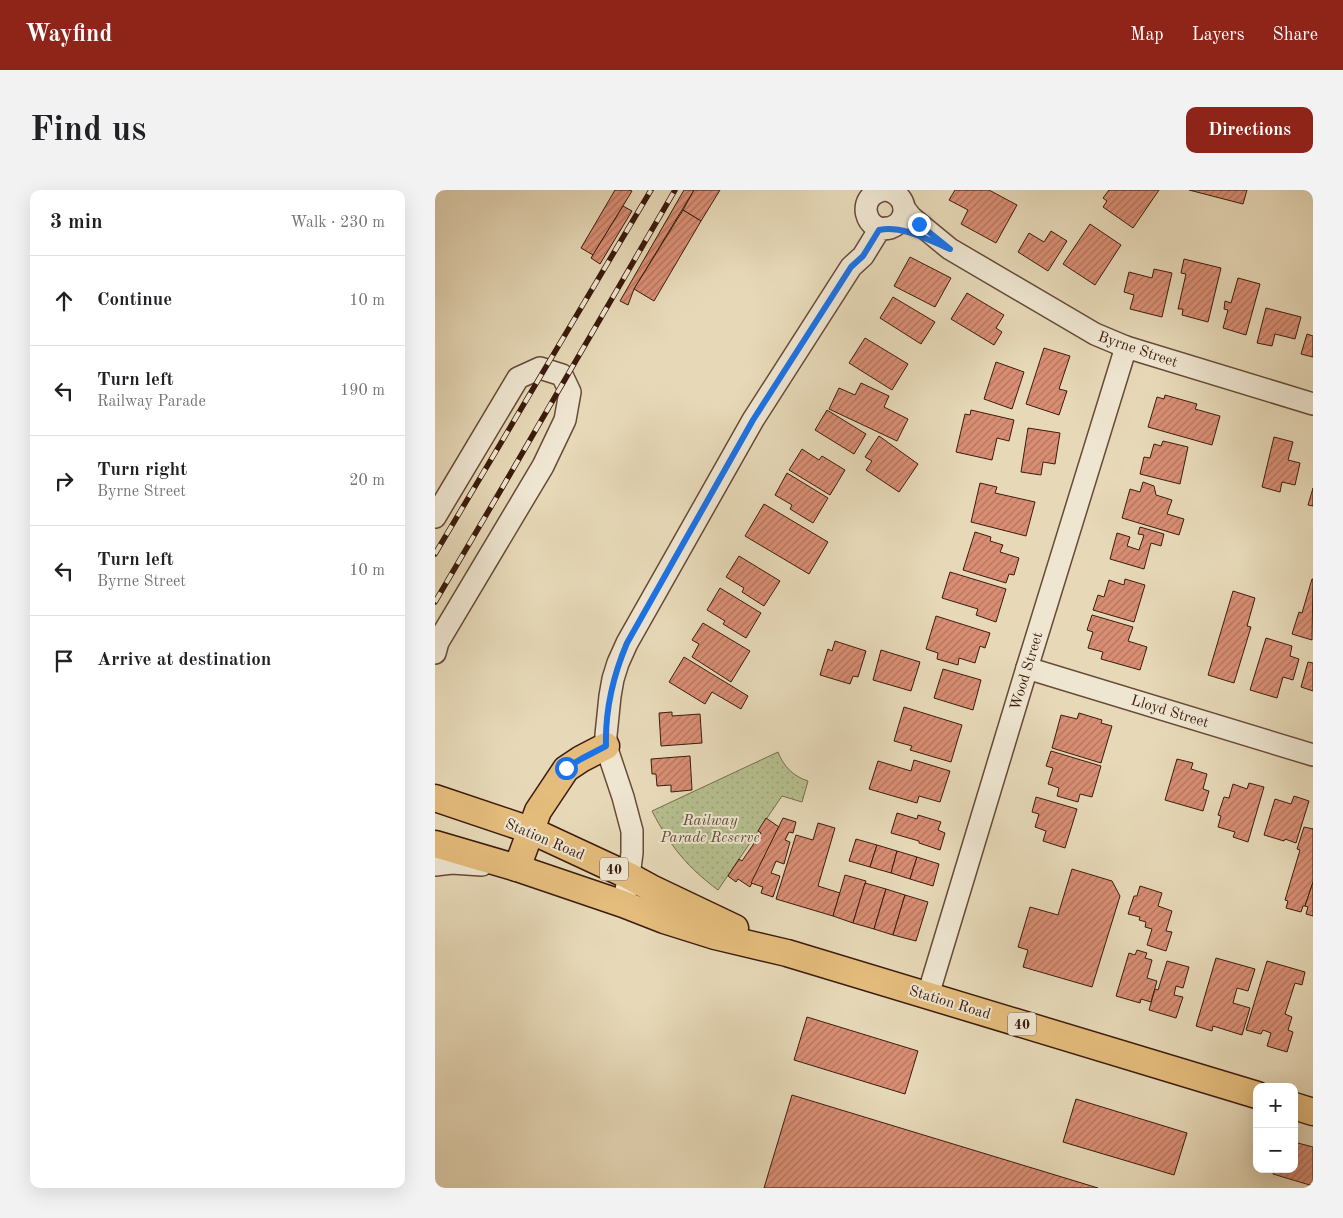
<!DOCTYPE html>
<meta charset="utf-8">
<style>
body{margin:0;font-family:"Old Standard TT",serif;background:#f2f2f2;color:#202124}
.controls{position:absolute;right:15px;bottom:15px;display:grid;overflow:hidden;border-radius:10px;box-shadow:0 5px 20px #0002}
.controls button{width:45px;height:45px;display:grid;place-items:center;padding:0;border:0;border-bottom:1px solid #e0e0e0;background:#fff;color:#202124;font:25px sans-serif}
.stop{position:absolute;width:15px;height:15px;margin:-11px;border:4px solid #1a73e8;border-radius:50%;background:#fff}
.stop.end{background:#1a73e8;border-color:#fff;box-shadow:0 1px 5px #0008}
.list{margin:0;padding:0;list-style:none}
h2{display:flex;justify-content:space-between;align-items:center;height:65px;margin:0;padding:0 20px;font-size:21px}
h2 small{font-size:16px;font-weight:400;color:#757577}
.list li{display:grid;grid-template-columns:32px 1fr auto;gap:15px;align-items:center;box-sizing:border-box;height:90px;padding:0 20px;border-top:1px solid #e0e0e0}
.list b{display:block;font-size:19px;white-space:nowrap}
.list p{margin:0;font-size:16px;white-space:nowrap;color:#757577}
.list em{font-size:16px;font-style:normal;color:#757577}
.icon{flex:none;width:28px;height:28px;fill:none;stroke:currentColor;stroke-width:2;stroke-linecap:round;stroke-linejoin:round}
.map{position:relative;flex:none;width:878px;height:998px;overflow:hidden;border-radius:10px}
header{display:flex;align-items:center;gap:30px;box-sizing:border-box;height:70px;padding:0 25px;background:#8f2418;color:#fff}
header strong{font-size:24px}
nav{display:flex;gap:28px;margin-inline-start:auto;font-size:18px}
.intro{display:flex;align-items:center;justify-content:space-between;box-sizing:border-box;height:120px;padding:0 30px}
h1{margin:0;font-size:35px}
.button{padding:12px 22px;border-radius:10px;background:#8f2418;color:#fff;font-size:18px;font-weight:700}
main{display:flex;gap:30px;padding:0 30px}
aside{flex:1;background:#fff;border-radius:10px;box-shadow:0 5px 20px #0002}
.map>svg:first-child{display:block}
.park{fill:url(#park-dots);stroke:#796d4e}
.building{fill:url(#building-hatch);stroke:#3c1b0c}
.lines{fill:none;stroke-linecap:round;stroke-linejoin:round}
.minor-casing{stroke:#674a37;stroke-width:24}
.major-casing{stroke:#3c1b0c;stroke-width:29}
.minor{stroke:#efe6d1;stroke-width:21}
.major{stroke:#e4bc7c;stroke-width:26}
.rail-casing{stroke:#3c1b0c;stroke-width:5.5}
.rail{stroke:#efe6d1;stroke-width:4;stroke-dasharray:11;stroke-linecap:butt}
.route{stroke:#1a73e8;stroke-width:6}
.labels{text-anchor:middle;stroke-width:4;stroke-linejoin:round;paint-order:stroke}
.shield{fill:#efe6d1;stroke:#725847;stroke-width:1}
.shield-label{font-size:14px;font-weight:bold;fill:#3c1b0c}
.street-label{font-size:15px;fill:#3c1b0c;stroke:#efe6d1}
.park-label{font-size:15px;font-style:italic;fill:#614c33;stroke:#efe6d1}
</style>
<header>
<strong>Wayfind</strong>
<nav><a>Map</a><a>Layers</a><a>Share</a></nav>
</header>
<div class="intro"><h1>Find us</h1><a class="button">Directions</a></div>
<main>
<aside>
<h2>3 min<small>Walk · 230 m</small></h2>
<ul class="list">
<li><svg class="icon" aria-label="ahead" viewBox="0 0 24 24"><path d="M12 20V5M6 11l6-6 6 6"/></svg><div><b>Continue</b></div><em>10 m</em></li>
<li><svg class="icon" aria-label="left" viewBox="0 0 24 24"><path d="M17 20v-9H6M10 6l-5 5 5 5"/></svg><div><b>Turn left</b><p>Railway Parade</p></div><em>190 m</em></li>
<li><svg class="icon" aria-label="right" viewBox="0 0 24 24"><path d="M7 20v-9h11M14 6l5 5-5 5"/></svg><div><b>Turn right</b><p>Byrne Street</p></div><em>20 m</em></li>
<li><svg class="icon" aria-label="left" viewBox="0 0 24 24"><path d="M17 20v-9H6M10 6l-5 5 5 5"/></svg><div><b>Turn left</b><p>Byrne Street</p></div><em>10 m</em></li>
<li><svg class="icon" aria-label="arrive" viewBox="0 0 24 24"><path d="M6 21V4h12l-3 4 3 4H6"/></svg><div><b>Arrive at destination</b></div></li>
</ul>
</aside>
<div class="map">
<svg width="878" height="998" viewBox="0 0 878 998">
<defs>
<pattern id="park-dots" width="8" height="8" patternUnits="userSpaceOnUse" patternTransform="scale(1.25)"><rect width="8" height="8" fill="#b6bf8f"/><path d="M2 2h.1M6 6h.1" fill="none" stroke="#9da47a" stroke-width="1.8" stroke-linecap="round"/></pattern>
<pattern id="building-hatch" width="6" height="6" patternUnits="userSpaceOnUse" patternTransform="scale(1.25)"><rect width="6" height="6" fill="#d98e74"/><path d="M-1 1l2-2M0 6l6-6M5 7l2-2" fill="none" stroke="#b1735e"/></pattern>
</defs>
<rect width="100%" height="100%" fill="#e7d9b8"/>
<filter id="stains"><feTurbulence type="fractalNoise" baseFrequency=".004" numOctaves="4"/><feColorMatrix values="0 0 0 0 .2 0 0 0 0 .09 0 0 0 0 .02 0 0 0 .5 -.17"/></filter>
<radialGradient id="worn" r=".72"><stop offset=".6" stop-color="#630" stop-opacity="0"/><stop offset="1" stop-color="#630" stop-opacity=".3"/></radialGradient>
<!-- park -->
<path class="park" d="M343,562C349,577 358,586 373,591L367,612L347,606L283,700C252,677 235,656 217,621Z"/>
<!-- building -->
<g class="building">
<polygon points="180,0 194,0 197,1 158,65 146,58"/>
<polygon points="249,0 259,0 199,99 193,115 185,111"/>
<polygon points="259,0 285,0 266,31 248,20"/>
<polygon points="520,0 554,0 582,15 561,53 526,34 533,20 514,10"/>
<polygon points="674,0 724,0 698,38 668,17 672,11 668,8"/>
<polygon points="754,0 812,0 808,14"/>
<polygon points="188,16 197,21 165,74 156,68"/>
<polygon points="248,20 266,31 219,111 199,99"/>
<polygon points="655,34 686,55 660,95 628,74"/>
<polygon points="616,41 632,51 613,81 583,62 594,43 609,52"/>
<polygon points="475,67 516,88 500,117 459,96"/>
<polygon points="749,69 786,78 773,132 747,125 748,119 743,119 751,84 746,83"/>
<polygon points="719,79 737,83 727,127 695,119 699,105 689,102 694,82 717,88"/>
<polygon points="803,88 825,94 811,145 788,138 793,120 789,119 790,111 796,113"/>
<polygon points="532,103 569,125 561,138 567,142 559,155 516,129"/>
<polygon points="458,107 500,132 486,154 445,128"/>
<polygon points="831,118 866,127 860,149 840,144 837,156 822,153"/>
<polygon points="872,144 878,146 878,167 866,164"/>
<polygon points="430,148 473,174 457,200 414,173"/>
<polygon points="609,158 635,166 624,199 632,201 624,225 591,214"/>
<polygon points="561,172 589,182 577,219 549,209"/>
<polygon points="426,193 454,206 449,217 473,229 462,251 394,219 404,198 420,205"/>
<polygon points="730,205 762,214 760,219 785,226 777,255 713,237 722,207 729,209"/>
<polygon points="392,220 431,244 419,264 380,240"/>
<polygon points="536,220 579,230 574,251 562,248 557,270 521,262 530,224 535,225"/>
<polygon points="593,238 625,243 620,274 608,272 606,285 586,282"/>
<polygon points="444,246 483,274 464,302 431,280 437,271 430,267"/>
<polygon points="839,247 858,252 853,270 865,273 860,295 847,292 845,302 827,297"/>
<polygon points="728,251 753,257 745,294 705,284 709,267 715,268 719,254 726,256"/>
<polygon points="367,259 384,270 387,266 410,280 395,305 354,280"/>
<polygon points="352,283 393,308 378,333 355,319 357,315 340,305"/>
<polygon points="708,292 719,296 721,305 737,310 732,324 749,329 744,345 687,328 695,299 705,302"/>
<polygon points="545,293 562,297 560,303 600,312 591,346 536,332"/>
<polygon points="878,298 878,316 873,315"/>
<polygon points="329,314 393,352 374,384 310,346"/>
<polygon points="705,337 729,344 726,356 716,353 709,379 675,369 682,343 695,347 692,356 704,360 709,345 703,344"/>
<polygon points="540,342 556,347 555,351 568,355 565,362 584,368 579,385 574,384 571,393 528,380"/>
<polygon points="304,366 345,391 329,416 307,402 309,398 291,387"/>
<polygon points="515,382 571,399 561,432 541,425 543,419 507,408"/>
<polygon points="690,389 710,395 699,432 658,420 663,405 669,407 674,390 689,395"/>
<polygon points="877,389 878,389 877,450 857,444 864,422 867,423"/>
<polygon points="285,398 326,423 311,448 288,434 290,431 272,420"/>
<polygon points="798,401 820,408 812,436 816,437 799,493 773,485"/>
<polygon points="657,425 698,437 693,451 712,457 705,480 666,469 668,462 653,458 658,442 652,440"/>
<polygon points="501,426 555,443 550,458 545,456 540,473 524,468 523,475 502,469 503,463 491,459"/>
<polygon points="268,433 315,461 296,492 257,467 264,454 257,450"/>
<polygon points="831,448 857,456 855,466 864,469 858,490 848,487 842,508 815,500"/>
<polygon points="400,451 431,461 423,487 418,486 415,494 385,485 393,459 397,461"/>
<polygon points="446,460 485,472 476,501 438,490"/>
<polygon points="249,467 313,506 306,519 277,502 270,514 234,492"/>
<polygon points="873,472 878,473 878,501 866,497"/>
<polygon points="508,479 546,490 538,520 499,508"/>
<polygon points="469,517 527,535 516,572 475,560 477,556 459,551"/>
<polygon points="237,522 237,526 265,524 267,553 226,556 224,523"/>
<polygon points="644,523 667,530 666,533 677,536 666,573 617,558 626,525 642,529"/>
<polygon points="616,561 666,576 657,607 645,604 643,612 622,606 624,598 613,594 618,578 611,576"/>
<polygon points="255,566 257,600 236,602 236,595 222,596 221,584 217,584 216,569"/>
<polygon points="742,569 758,573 756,579 772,584 768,599 774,601 768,621 730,610"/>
<polygon points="479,570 515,581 505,612 484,606 482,613 434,599 443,571 476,581"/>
<polygon points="814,593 829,597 813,652 798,647 800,642 783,637 786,626 783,625 789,607 794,608 798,594 812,599"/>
<polygon points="859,606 874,611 861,653 850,649 849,651 829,645 840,609 856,614"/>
<polygon points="601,607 642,619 630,658 608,651 611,641 600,637 604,624 597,622"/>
<polygon points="462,623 482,629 483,625 506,632 503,640 510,643 505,660 484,653 484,651 456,643"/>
<polygon points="331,628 344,637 315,697 303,689 301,692 293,686 304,669 307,671 326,643 323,641"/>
<polygon points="348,628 361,632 358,643 354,642 350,650 355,652 349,674 341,671 336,683 345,686 338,707 326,703 328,697 316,693"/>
<polygon points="383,633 400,638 383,696 405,703 398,726 341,709 361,645 378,650"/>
<polygon points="869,637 878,639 878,638 878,692 870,716 868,716 866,722 851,718 853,711 850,710 865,660 862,659"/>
<polygon points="421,649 442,655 435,677 414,671"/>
<polygon points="442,655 462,661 456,683 435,677"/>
<polygon points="462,661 482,667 475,689 456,683"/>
<polygon points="482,667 504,674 498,696 475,689"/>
<polygon points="637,679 677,691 685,706 657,797 588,777 593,760 583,757 595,717 623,725"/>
<polygon points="410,685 431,691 418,733 398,726"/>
<polygon points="878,692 878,726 871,724 873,717 870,716"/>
<polygon points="430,693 451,699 439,739 418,733"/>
<polygon points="705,696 727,703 723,716 737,721 731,741 737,742 731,761 712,755 717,739 710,737 711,732 704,730 705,727 693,724 699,706 702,706"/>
<polygon points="451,699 470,705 458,745 439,739"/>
<polygon points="470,705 493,712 481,751 458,745"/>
<polygon points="702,760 712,763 710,768 717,770 712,788 722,791 716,812 706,809 705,813 681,806 694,763 700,765"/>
<polygon points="781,768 820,779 813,801 802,798 798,813 815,818 807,845 778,836 777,841 761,836"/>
<polygon points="732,771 754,777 748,798 741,796 739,805 748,807 741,828 714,820 720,799 723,800"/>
<polygon points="832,771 870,782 867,795 860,793 850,824 857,827 853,840 858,842 852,862 832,856 836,843 828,840 826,844 811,840"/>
<polygon points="372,827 483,861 470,904 359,870"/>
<polygon points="357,905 663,998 329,998"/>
<polygon points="641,909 752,943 739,985 628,952"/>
<polygon points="859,952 878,957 878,996 838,984 839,979 859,979"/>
</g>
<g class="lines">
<!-- minor casing -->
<g class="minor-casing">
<g id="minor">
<path d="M448,0C420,7 430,44 455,38C460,36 465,33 467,28C474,15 463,1 450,0"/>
<polyline points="469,18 476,27 515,59 660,144 691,157 878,214"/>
<polyline points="0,327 83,188 105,178 127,185 135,202 130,230 108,276 3,452 0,463"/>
<polyline points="592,478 878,565"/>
<polyline points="0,675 17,673 47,675"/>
<polyline points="188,714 194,686 197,663 197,641 188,607 171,556 171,545 175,506 178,489 183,473 192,453 318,230 416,77 428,66 444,40 452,38"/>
<polyline points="493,805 592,478 691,157"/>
</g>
</g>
<!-- major casing -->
<g class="major-casing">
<g id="major">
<polyline points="0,608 95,640 194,686 216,698 300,738"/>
<polyline points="0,654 82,678 188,714 229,730 280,746 352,763 822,905"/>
<polyline points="82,678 103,621 131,579 146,569 171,556"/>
<polyline points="859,916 878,922"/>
</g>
</g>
<!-- minor -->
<use href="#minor" class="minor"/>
<!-- major -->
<use href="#major" class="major"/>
<!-- rail casing -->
<g class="rail-casing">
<g id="rail">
<polyline points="0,364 216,0"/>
<polyline points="0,412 67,298 240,0"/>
</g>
</g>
<!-- rail -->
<use href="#rail" class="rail"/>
</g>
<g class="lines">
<!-- route -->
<path class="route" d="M131,578L146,569L171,556C170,520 178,486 192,453L318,230L416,77L428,66L444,40C468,35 493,50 515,59L484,34"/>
</g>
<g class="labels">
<!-- shield labels -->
<g class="shield">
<rect x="165" y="667.5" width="28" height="23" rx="4"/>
<rect x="573" y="822.5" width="28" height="23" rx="4"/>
</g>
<g class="shield-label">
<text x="179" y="684">40</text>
<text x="587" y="839">40</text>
</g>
<!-- street labels -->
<g class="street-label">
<text transform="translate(703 159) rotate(19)" y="5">Byrne Street</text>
<text transform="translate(591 481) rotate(-73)" y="5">Wood Street</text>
<text transform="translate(735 521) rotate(17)" y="5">Lloyd Street</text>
<text transform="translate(110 649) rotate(23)" y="5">Station Road</text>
<text transform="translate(515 812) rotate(17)" y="5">Station Road</text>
</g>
<!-- park labels -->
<g class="park-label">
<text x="275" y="635">Railway<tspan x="275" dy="17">Parade Reserve</tspan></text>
</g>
</g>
<rect width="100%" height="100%" filter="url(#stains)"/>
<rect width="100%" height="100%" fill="url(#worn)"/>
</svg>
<div class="controls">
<button>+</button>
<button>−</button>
</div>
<div class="stop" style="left:131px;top:578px"></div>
<div class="stop end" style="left:484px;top:34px"></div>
</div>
</main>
